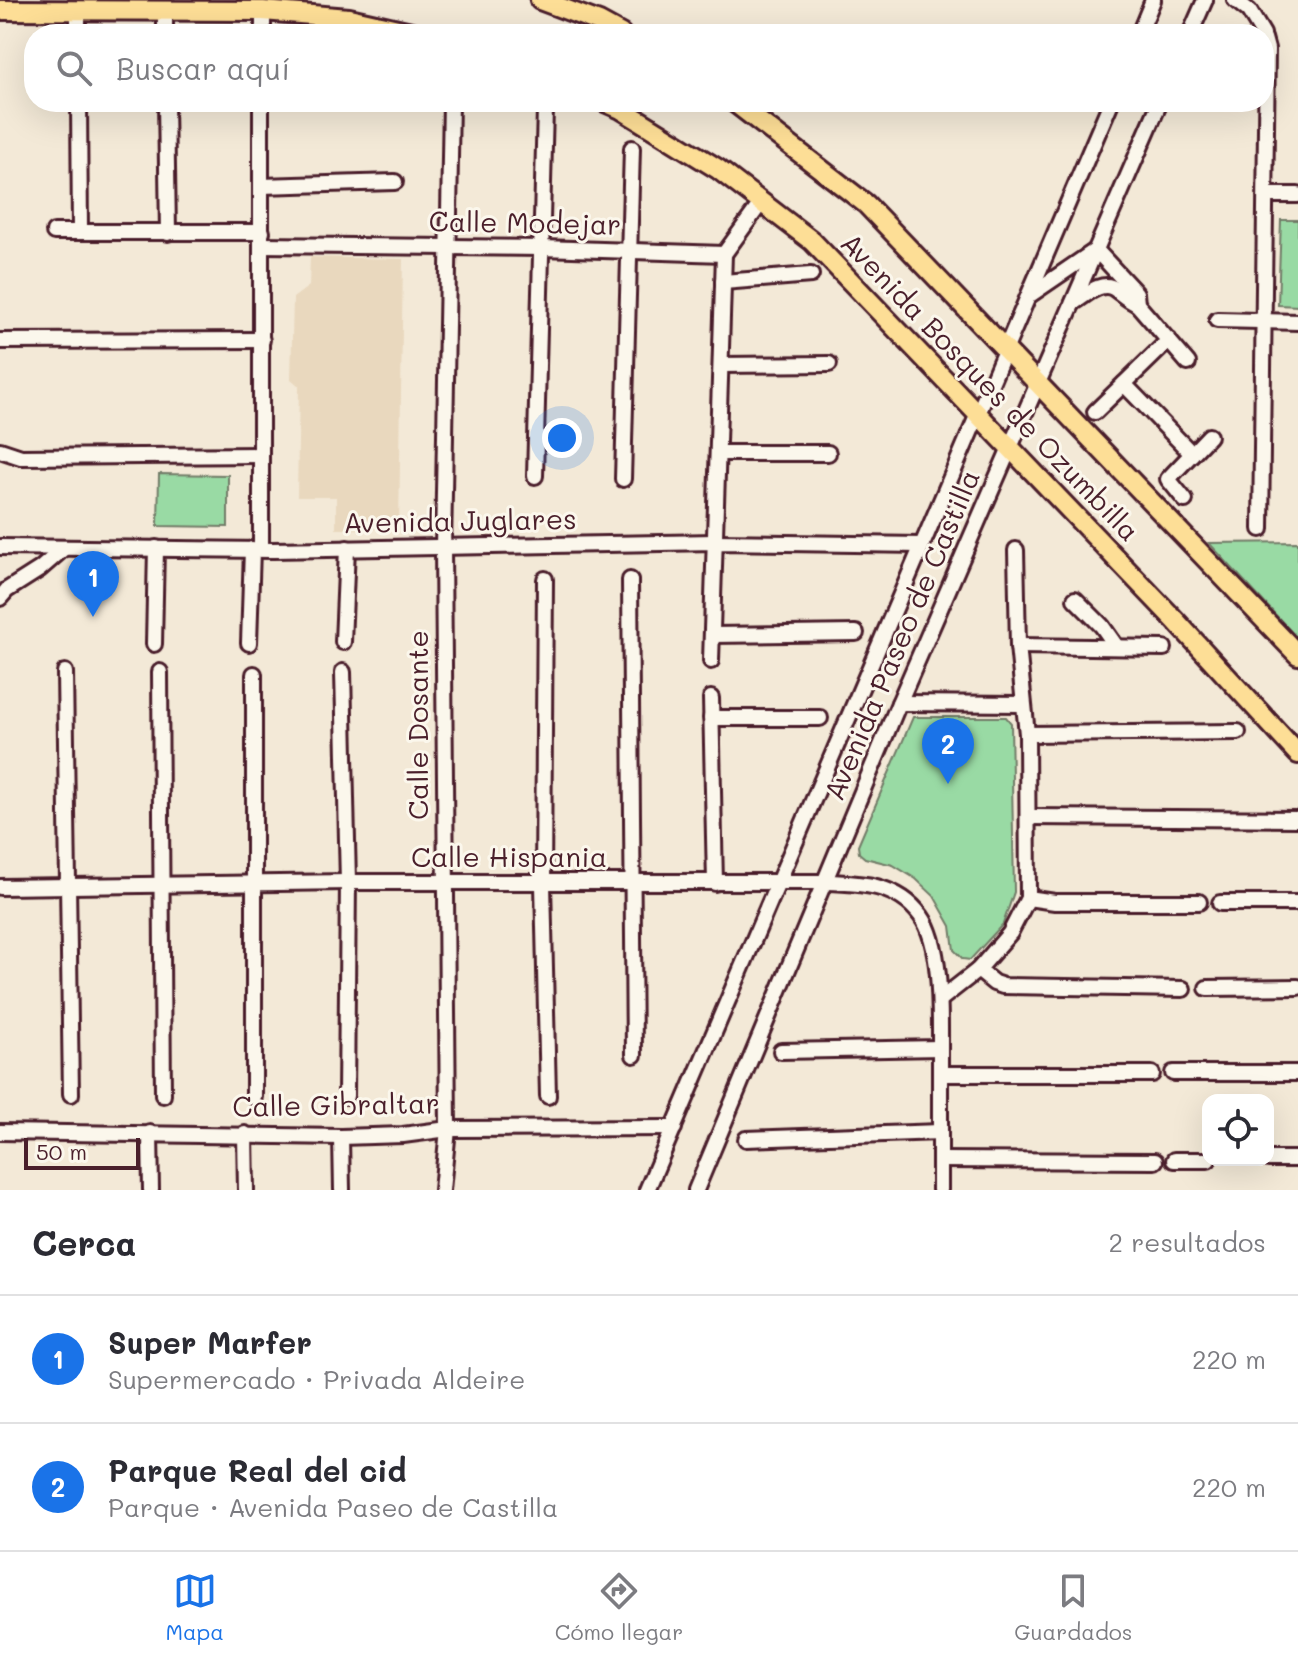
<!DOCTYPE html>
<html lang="es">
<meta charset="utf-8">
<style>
body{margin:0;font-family:Mali,sans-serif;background:#f2f2f3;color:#2b2b33}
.controls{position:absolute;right:24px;bottom:24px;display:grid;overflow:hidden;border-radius:16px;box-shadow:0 8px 32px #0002}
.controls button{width:72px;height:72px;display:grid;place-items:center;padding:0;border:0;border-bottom:2px solid #e1e1e2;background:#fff;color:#2b2b33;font:40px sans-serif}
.scale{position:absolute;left:24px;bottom:20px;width:116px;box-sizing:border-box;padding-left:8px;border:4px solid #4a1f2b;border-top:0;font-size:22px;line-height:28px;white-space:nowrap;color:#4a1f2b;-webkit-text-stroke:6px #fbf7ec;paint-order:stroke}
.you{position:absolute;left:562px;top:438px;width:28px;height:28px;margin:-20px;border:6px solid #fff;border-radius:50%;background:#1a73e8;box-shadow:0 0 0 12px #1a73e833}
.badge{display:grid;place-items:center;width:52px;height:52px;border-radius:50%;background:#1a73e8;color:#fff;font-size:26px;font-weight:700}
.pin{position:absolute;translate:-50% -66px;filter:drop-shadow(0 2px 4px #0008)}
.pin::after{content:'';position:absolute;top:42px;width:28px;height:24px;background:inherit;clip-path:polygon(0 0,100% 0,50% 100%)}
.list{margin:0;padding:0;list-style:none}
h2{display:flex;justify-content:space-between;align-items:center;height:104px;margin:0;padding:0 32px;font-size:34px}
h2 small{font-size:26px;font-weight:400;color:#7c7c81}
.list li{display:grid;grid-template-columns:52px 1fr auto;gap:24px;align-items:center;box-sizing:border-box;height:128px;padding:0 32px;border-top:2px solid #e1e1e2}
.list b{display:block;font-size:30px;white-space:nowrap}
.list p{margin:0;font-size:26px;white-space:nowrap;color:#7c7c81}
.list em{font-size:26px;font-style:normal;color:#7c7c81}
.icon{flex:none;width:44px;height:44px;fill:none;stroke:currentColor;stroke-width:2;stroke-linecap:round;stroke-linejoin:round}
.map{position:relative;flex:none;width:1298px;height:1190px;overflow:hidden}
.search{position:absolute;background:#fff;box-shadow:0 8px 32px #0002;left:24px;right:24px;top:24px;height:88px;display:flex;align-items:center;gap:20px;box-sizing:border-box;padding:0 28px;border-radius:32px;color:#7c7c81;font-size:30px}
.sheet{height:360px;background:#fff}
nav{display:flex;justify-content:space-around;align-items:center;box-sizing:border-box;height:112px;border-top:2px solid #e1e1e2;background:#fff;font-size:22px;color:#7c7c81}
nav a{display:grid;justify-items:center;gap:4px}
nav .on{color:#1a73e8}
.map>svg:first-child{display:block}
.built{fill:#e9d8be}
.green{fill:#99daa4;stroke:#727c68;stroke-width:2}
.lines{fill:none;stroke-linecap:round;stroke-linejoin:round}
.minor-casing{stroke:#4a1f2b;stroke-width:20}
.major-casing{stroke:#4a1f2b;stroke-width:24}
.minor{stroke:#fbf7ec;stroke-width:14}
.major{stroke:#fdde96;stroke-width:18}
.labels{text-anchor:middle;stroke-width:6;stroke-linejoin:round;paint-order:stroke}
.street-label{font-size:28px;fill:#4a1f2b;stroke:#fbf7ec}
</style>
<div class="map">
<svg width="1298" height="1190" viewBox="0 0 1298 1190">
<rect width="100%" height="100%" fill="#f3e9d7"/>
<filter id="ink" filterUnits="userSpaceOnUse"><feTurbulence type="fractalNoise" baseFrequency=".0125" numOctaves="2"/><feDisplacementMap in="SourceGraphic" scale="16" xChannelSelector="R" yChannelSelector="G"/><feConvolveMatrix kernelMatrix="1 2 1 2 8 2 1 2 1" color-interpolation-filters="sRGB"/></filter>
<g filter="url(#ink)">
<!-- built -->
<polygon class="built" points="310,257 403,259 399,529 336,529 336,497 297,497 299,386 291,379 293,298 309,286"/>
<!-- green -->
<g class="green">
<polygon points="1281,220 1298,220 1298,306 1278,305"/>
<polygon points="159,474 228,475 228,527 158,526"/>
<polygon points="1298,542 1298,639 1209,543"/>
<polygon points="913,717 1006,717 1011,723 1014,892 1003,924 970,960 963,959 954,950 951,926 934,896 916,879 893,865 865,858 859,853 858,846"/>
</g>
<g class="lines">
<!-- minor casing -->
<g class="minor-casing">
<g id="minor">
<polyline points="1235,0 1249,11 1263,34"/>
<polyline points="78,11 78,34"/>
<polyline points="165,11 165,34"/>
<polyline points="263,34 263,11"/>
<polyline points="1139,34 1153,0"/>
<polyline points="1190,34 1205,0"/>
<polyline points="79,102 80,232"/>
<polyline points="166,102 168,233"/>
<polyline points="261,186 395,182"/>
<polyline points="1266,195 1298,195"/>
<polyline points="54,232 262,232"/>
<polyline points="261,245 542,248 724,254"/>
<polyline points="724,254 761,203"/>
<polyline points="723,282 811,275"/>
<polyline points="1030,295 1096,250 1136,293 1137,304"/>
<path d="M1073,303C1085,296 1102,279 1115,289C1123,295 1128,300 1137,304L1188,363"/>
<polyline points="1217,320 1298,322"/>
<polyline points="0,341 262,340"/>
<polyline points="721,365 829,364"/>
<polyline points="1124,384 1192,454"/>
<polyline points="1095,412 1169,340"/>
<polyline points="0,450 21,457 261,455"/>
<polyline points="718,453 828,453"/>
<polyline points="535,476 545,109"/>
<polyline points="623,479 632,148"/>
<polyline points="1185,500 1168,479 1209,436"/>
<polyline points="1261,529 1267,49 1264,38"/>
<polyline points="0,547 273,550 715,542 921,545"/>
<polyline points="261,549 261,102"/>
<polyline points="545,579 543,884 548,1096"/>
<polyline points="630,580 634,1055"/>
<polyline points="0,598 7,590 40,569 63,549"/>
<polyline points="1075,599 1102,626 1116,646"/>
<polyline points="712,635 856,633"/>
<polyline points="343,642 347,548"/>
<polyline points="249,643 252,549"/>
<polyline points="154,644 156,548"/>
<polyline points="1018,646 1164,648"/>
<polyline points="711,661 724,254"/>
<polyline points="65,672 71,1094"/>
<polyline points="160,672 163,1095"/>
<polyline points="343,672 348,882 346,1096"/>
<polyline points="254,674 254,1097"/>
<polyline points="711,698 715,883"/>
<polyline points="899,703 1022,704"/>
<polyline points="711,718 820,718"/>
<polyline points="1027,734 1238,732"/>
<polyline points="1029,817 1298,819"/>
<path d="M0,887L348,882H826C861,883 898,884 921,916C942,945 940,1013 940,1048C940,1095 940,1143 940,1190"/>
<polyline points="1028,898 1055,902 1199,902"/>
<polyline points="1220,903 1298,903"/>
<polyline points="978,970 994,983 1003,986 1183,989"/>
<polyline points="1207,988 1298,987"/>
<polyline points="941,999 978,970 1010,933 1028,898 1027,734 1018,646 1016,550"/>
<polyline points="781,1051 940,1048"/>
<polyline points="1173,1073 1298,1073"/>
<polyline points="940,1074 1152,1074"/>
<polyline points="0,1132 341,1137 403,1135 448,1129 674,1128"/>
<polyline points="150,1133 151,1190"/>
<polyline points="245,1134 246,1190"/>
<polyline points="341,1137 342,1190"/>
<polyline points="746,1139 940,1132"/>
<polyline points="1268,1159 1298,1159"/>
<polyline points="940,1160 1155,1161"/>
<polyline points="1174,1160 1208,1160"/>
<polyline points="442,1190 448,1129 443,548 451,102"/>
<polyline points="647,1190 1111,102"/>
<polyline points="696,1190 899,703 1160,102"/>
</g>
</g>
<!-- major casing -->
<g class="major-casing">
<g id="major">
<polyline points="540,0 599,22 621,34"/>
<polyline points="0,10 263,11 349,18 420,34"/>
<polyline points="605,102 621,109 718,169 812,241 1175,620 1298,754"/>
<polyline points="734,102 866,204 1298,655"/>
</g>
</g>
<!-- minor -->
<use href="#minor" class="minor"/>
<!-- major -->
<use href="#major" class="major"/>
</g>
</g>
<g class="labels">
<!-- street labels -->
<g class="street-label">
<text transform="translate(525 223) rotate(1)" y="10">Calle Modejar</text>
<text transform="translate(990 387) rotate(46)" y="10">Avenida Bosques de Ozumbilla</text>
<text transform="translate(460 521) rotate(-1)" y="10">Avenida Juglares</text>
<text transform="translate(902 635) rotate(-67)" y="10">Avenida Paseo de Castilla</text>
<text transform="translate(418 725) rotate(-90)" y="10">Calle Dosante</text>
<text x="509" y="867">Calle Hispania</text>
<text transform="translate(336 1105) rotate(-1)" y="10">Calle Gibraltar</text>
</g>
</g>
</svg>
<div class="controls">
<button><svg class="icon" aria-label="locate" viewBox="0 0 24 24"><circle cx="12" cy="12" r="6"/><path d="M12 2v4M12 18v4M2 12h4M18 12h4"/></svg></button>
</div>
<div class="scale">50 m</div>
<div class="you"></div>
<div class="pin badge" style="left:93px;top:617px">1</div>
<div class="pin badge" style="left:948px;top:784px">2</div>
<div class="search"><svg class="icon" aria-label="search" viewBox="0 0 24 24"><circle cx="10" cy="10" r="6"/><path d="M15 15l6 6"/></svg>Buscar aquí</div>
</div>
<section class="sheet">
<h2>Cerca<small>2 resultados</small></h2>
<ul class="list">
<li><span class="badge">1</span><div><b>Super Marfer</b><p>Supermercado · Privada Aldeire</p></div><em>220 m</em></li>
<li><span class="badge">2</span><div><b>Parque Real del cid</b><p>Parque · Avenida Paseo de Castilla</p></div><em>220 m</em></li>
</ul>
</section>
<nav>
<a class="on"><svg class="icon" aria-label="map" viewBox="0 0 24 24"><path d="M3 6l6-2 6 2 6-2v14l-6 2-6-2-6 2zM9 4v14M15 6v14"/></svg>Mapa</a>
<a><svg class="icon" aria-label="directions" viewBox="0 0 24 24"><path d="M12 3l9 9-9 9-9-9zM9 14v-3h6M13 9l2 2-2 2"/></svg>Cómo llegar</a>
<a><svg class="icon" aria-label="saved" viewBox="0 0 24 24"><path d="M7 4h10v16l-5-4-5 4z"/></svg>Guardados</a>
</nav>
